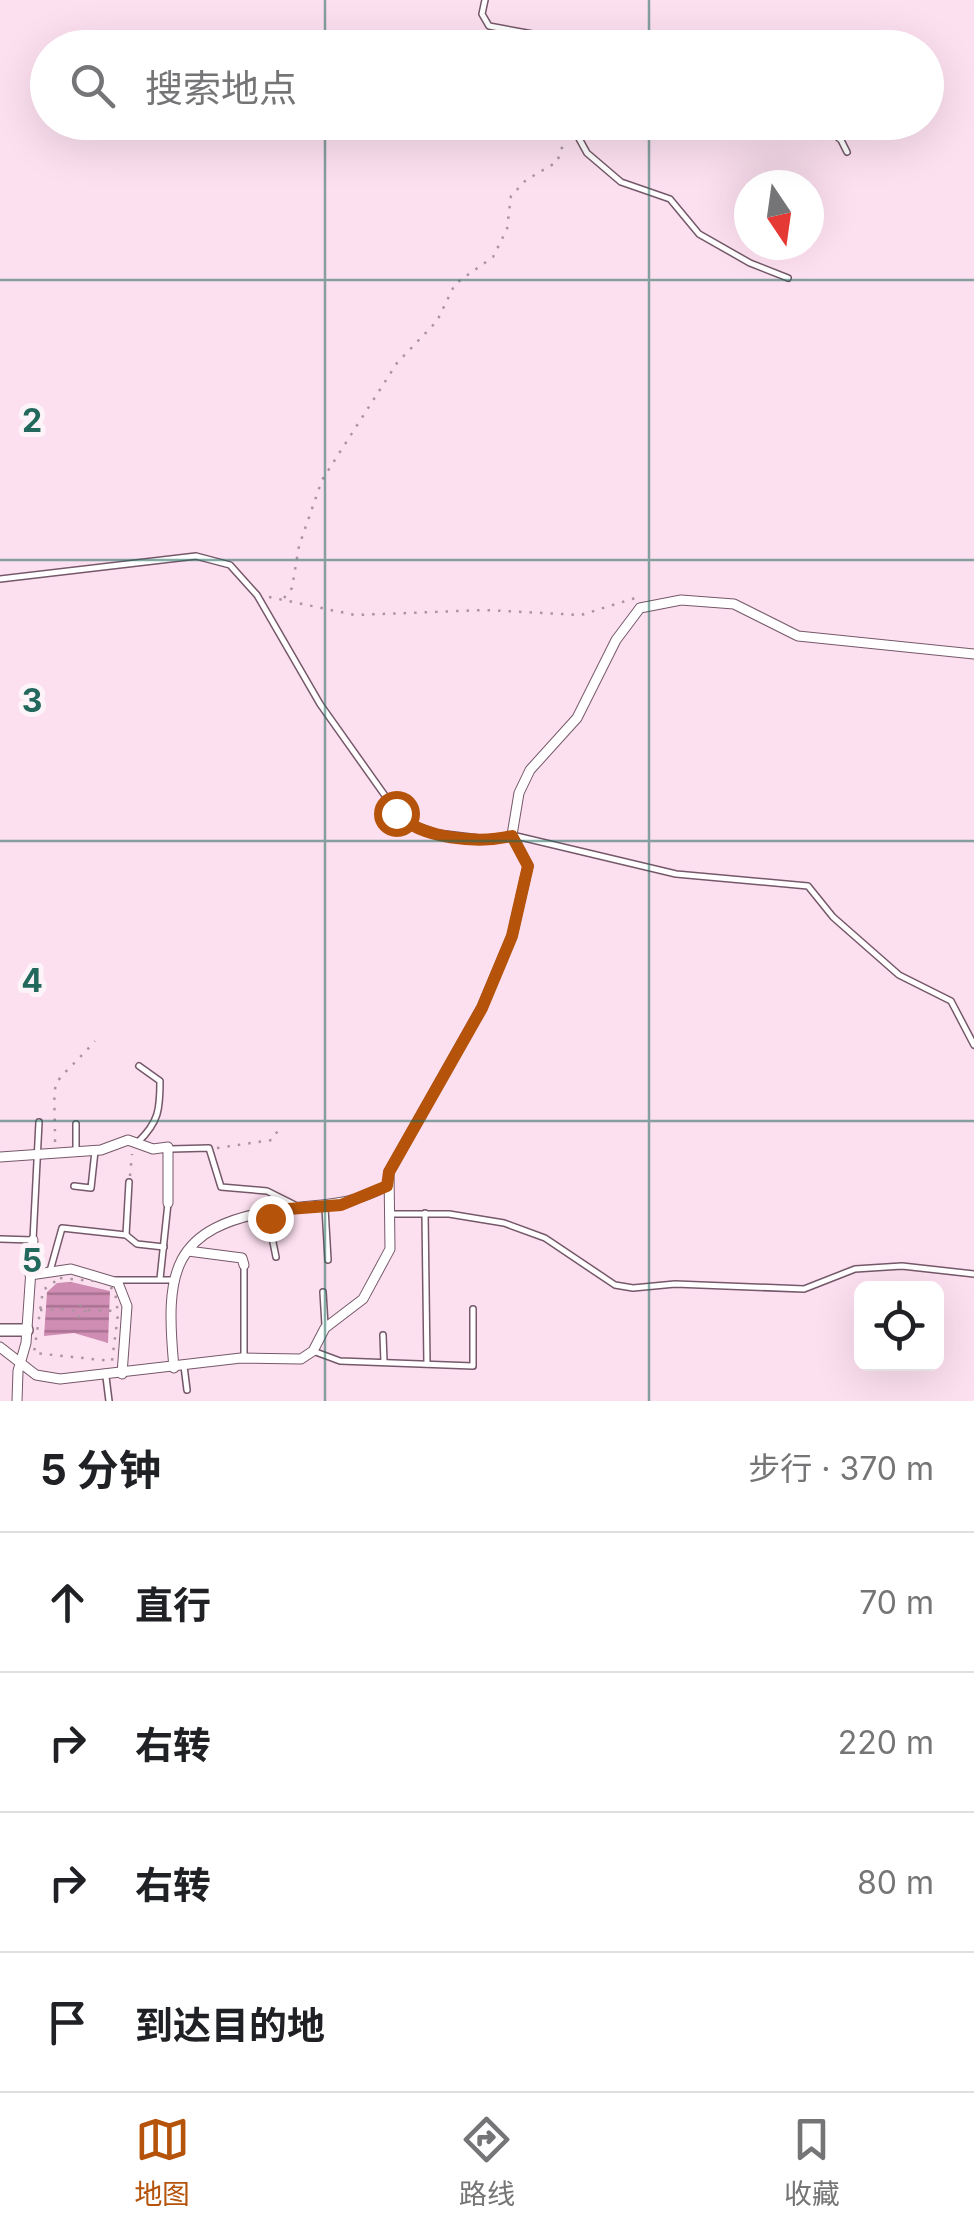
<!DOCTYPE html>
<html lang="zh">
<meta charset="utf-8">
<style>
body{margin:0;font-family:Inter,"Noto Sans SC",sans-serif;background:#f2f2f2;color:#202124}
.controls{position:absolute;right:30px;bottom:30px;display:grid;overflow:hidden;border-radius:15px;box-shadow:0 10px 40px #0002}
.controls button{width:90px;height:90px;display:grid;place-items:center;padding:0;border:0;border-bottom:2px solid #e0e0e0;background:#fff;color:#202124;font:50px sans-serif}
.compass{position:absolute;left:734px;top:170px;width:90px;height:90px;border-radius:50%;background:#fff;box-shadow:0 10px 40px #0002;rotate:167deg}
.stop{position:absolute;width:30px;height:30px;margin:-22px;border:8px solid #b45309;border-radius:50%;background:#fff}
.stop.end{background:#b45309;border-color:#fff;box-shadow:0 2px 10px #0008}
.list{margin:0;padding:0;list-style:none}
h2{display:flex;justify-content:space-between;align-items:center;height:130px;margin:0;padding:0 40px;font-size:42px}
h2 small{font-size:32px;font-weight:400;color:#757577}
.list li{display:grid;grid-template-columns:65px 1fr auto;gap:30px;align-items:center;box-sizing:border-box;height:140px;padding:0 40px;border-top:2px solid #e0e0e0}
.list b{display:block;font-size:38px;white-space:nowrap}
.list em{font-size:32px;font-style:normal;color:#757577}
.icon{flex:none;width:55px;height:55px;fill:none;stroke:currentColor;stroke-width:2;stroke-linecap:round;stroke-linejoin:round}
.map{position:relative;flex:none;width:974px;height:1401px;overflow:hidden}
.search{position:absolute;background:#fff;box-shadow:0 10px 40px #0002;left:30px;right:30px;top:30px;height:110px;display:flex;align-items:center;gap:25px;box-sizing:border-box;padding:0 35px;border-radius:55px;color:#757577;font-size:38px}
.sheet{height:690px;background:#fff}
nav{display:flex;justify-content:space-around;align-items:center;box-sizing:border-box;height:140px;border-top:2px solid #e0e0e0;background:#fff;font-size:28px;color:#757577}
nav a{display:grid;justify-items:center;gap:5px}
nav .on{color:#b45309}
.map>svg:first-child{display:block}
.water{fill:url(#water-rules)}
.lines{fill:none;stroke-linecap:round;stroke-linejoin:round}
.service-casing{stroke:#755869;stroke-width:8}
.minor-casing{stroke:#755869;stroke-width:11}
.tertiary-casing{stroke:#755869;stroke-width:14}
.path{stroke:#aa94a0;stroke-width:2.5;stroke-dasharray:2.5 8;stroke-linecap:butt}
.service{stroke:#fff;stroke-width:5}
.minor{stroke:#fff;stroke-width:9}
.tertiary{stroke:#fff;stroke-width:11}
.route{stroke:#b45309;stroke-width:12}
.grid{fill:none;stroke:#22685c;stroke-width:2.5;stroke-opacity:0.55}
.grid-label{font-size:32px;text-anchor:middle;font-weight:bold;fill:#22685c;stroke:#fcf4f8;stroke-width:10;stroke-linejoin:round;paint-order:stroke}
</style>
<div class="map">
<svg width="974" height="1401" viewBox="0 0 974 1401">
<defs>
<pattern id="water-rules" width="6" height="5" patternUnits="userSpaceOnUse" patternTransform="scale(2.5)"><rect width="6" height="5" fill="#d08db4"/><path d="M0 2.5h6" fill="none" stroke="#a97292"/></pattern>
</defs>
<rect width="100%" height="100%" fill="#fde0f0"/>
<!-- water -->
<polygon class="water" points="71,1282 110,1291 108,1343 74,1333 44,1336 47,1292 57,1283"/>
<g class="lines">
<!-- service casing -->
<g class="service-casing">
<g id="service">
<polyline points="485,0 482,14 489,26 538,35 562,48"/>
<polyline points="570,122 587,153 621,182 670,199 699,234 750,263 788,278"/>
<polyline points="819,122 841,140 847,152"/>
<polyline points="0,579 196,556 230,565 257,595 320,704 403,821 437,833 487,839 512,835 676,874 808,886 833,917 899,975 951,1001 974,1045"/>
<path d="M138,1142C159,1122 160,1109 160,1081L139,1066"/>
<polyline points="171,1149 209,1148 221,1187 267,1191 295,1205"/>
<polyline points="76,1152 76,1124"/>
<polyline points="74,1186 91,1188 95,1151"/>
<polyline points="325,1208 328,1260"/>
<polyline points="267,1213 276,1257"/>
<polyline points="425,1213 427,1364"/>
<polyline points="391,1214 449,1214 504,1223 545,1238 615,1285 633,1288 675,1284 804,1289 855,1269 902,1266 974,1274"/>
<polyline points="126,1235 129,1182"/>
<polyline points="0,1239 33,1240 39,1122"/>
<polyline points="244,1266 244,1358"/>
<polyline points="50,1271 62,1228 126,1235 137,1244 164,1247"/>
<polyline points="160,1279 168,1203"/>
<polyline points="116,1280 173,1280"/>
<polyline points="323,1292 325,1325"/>
<polyline points="383,1335 384,1362"/>
<polyline points="313,1351 340,1361 473,1366 473,1309"/>
<polyline points="184,1366 187,1390"/>
<polyline points="106,1377 109,1401"/>
</g>
</g>
<!-- minor casing -->
<g class="minor-casing">
<g id="minor">
<polyline points="0,1157 101,1150 128,1140 153,1149 168,1147 168,1203"/>
<polyline points="188,1251 242,1258 244,1265"/>
<polyline points="30,1275 71,1269 118,1283 127,1306 122,1374"/>
<polyline points="0,1347 36,1375 60,1379 241,1358 301,1359 313,1351 325,1328 363,1299 390,1249 389,1172 482,1007 512,936 528,866 512,835 519,793 530,770 577,718 616,640 640,608 681,600 734,604 798,636 974,654"/>
<path d="M174,1368C165,1272 170,1227 277,1210C321,1203 345,1208 387,1186"/>
<polyline points="17,1401 18,1371 26,1343 33,1240"/>
</g>
</g>
<!-- tertiary casing -->
<g class="tertiary-casing">
<polyline id="tertiary" points="0,1330 27,1330"/>
</g>
<!-- path -->
<g class="path">
<polyline points="269,597 355,615 485,610 581,615 635,598"/>
<polyline points="284,598 292,588 299,546 322,480 397,363 437,321 455,284 493,257 507,229 511,196 526,180 557,162 566,136"/>
<path d="M55,1142C55,1066 46,1096 95,1041"/>
<polyline points="217,1148 272,1140 280,1127"/>
<polyline points="130,1176 132,1154"/>
<polygon points="60,1278 104,1282 115,1291 118,1314 112,1361 34,1353 43,1290"/>
<polyline points="40,1310 71,1309"/>
<polyline points="86,1310 81,1318 72,1312 79,1304 86,1310 116,1311"/>
</g>
<!-- service -->
<use href="#service" class="service"/>
<!-- minor -->
<use href="#minor" class="minor"/>
<!-- tertiary -->
<use href="#tertiary" class="tertiary"/>
</g>
<g class="lines">
<!-- route -->
<path class="route" d="M270,1218L267,1212L275,1210L341,1205L387,1186L389,1172L482,1008L512,936L528,866L512,836C478,844 421,839 396,813"/>
</g>
<!-- grid -->
<path class="grid" d="M325,0V48M649,0V48M325,122V1401M649,122V1401M0,280H974M0,560H974M0,841H974M0,1121H974"/>
<g class="grid-label">
<text x="32" y="432">2</text>
<text x="32" y="712">3</text>
<text x="32" y="992">4</text>
<text x="32" y="1272">5</text>
</g>
</svg>
<div class="controls">
<button><svg class="icon" aria-label="locate" viewBox="0 0 24 24"><circle cx="12" cy="12" r="6"/><path d="M12 2v4M12 18v4M2 12h4M18 12h4"/></svg></button>
</div>
<svg class="compass" viewBox="-18 -18 36 36"><path d="M0-13l5 13h-10z" fill="#e53935"/><path d="M0 13l5-13h-10z" fill="#757577"/></svg>
<div class="stop" style="left:396px;top:813px"></div>
<div class="stop end" style="left:270px;top:1218px"></div>
<div class="search"><svg class="icon" aria-label="search" viewBox="0 0 24 24"><circle cx="10" cy="10" r="6"/><path d="M15 15l6 6"/></svg>搜索地点</div>
</div>
<section class="sheet">
<h2>5 分钟<small>步行 · 370 m</small></h2>
<ul class="list">
<li><svg class="icon" aria-label="ahead" viewBox="0 0 24 24"><path d="M12 20V5M6 11l6-6 6 6"/></svg><div><b>直行</b></div><em>70 m</em></li>
<li><svg class="icon" aria-label="right" viewBox="0 0 24 24"><path d="M7 20v-9h11M14 6l5 5-5 5"/></svg><div><b>右转</b></div><em>220 m</em></li>
<li><svg class="icon" aria-label="right" viewBox="0 0 24 24"><path d="M7 20v-9h11M14 6l5 5-5 5"/></svg><div><b>右转</b></div><em>80 m</em></li>
<li><svg class="icon" aria-label="arrive" viewBox="0 0 24 24"><path d="M6 21V4h12l-3 4 3 4H6"/></svg><div><b>到达目的地</b></div></li>
</ul>
</section>
<nav>
<a class="on"><svg class="icon" aria-label="map" viewBox="0 0 24 24"><path d="M3 6l6-2 6 2 6-2v14l-6 2-6-2-6 2zM9 4v14M15 6v14"/></svg>地图</a>
<a><svg class="icon" aria-label="directions" viewBox="0 0 24 24"><path d="M12 3l9 9-9 9-9-9zM9 14v-3h6M13 9l2 2-2 2"/></svg>路线</a>
<a><svg class="icon" aria-label="saved" viewBox="0 0 24 24"><path d="M7 4h10v16l-5-4-5 4z"/></svg>收藏</a>
</nav>
